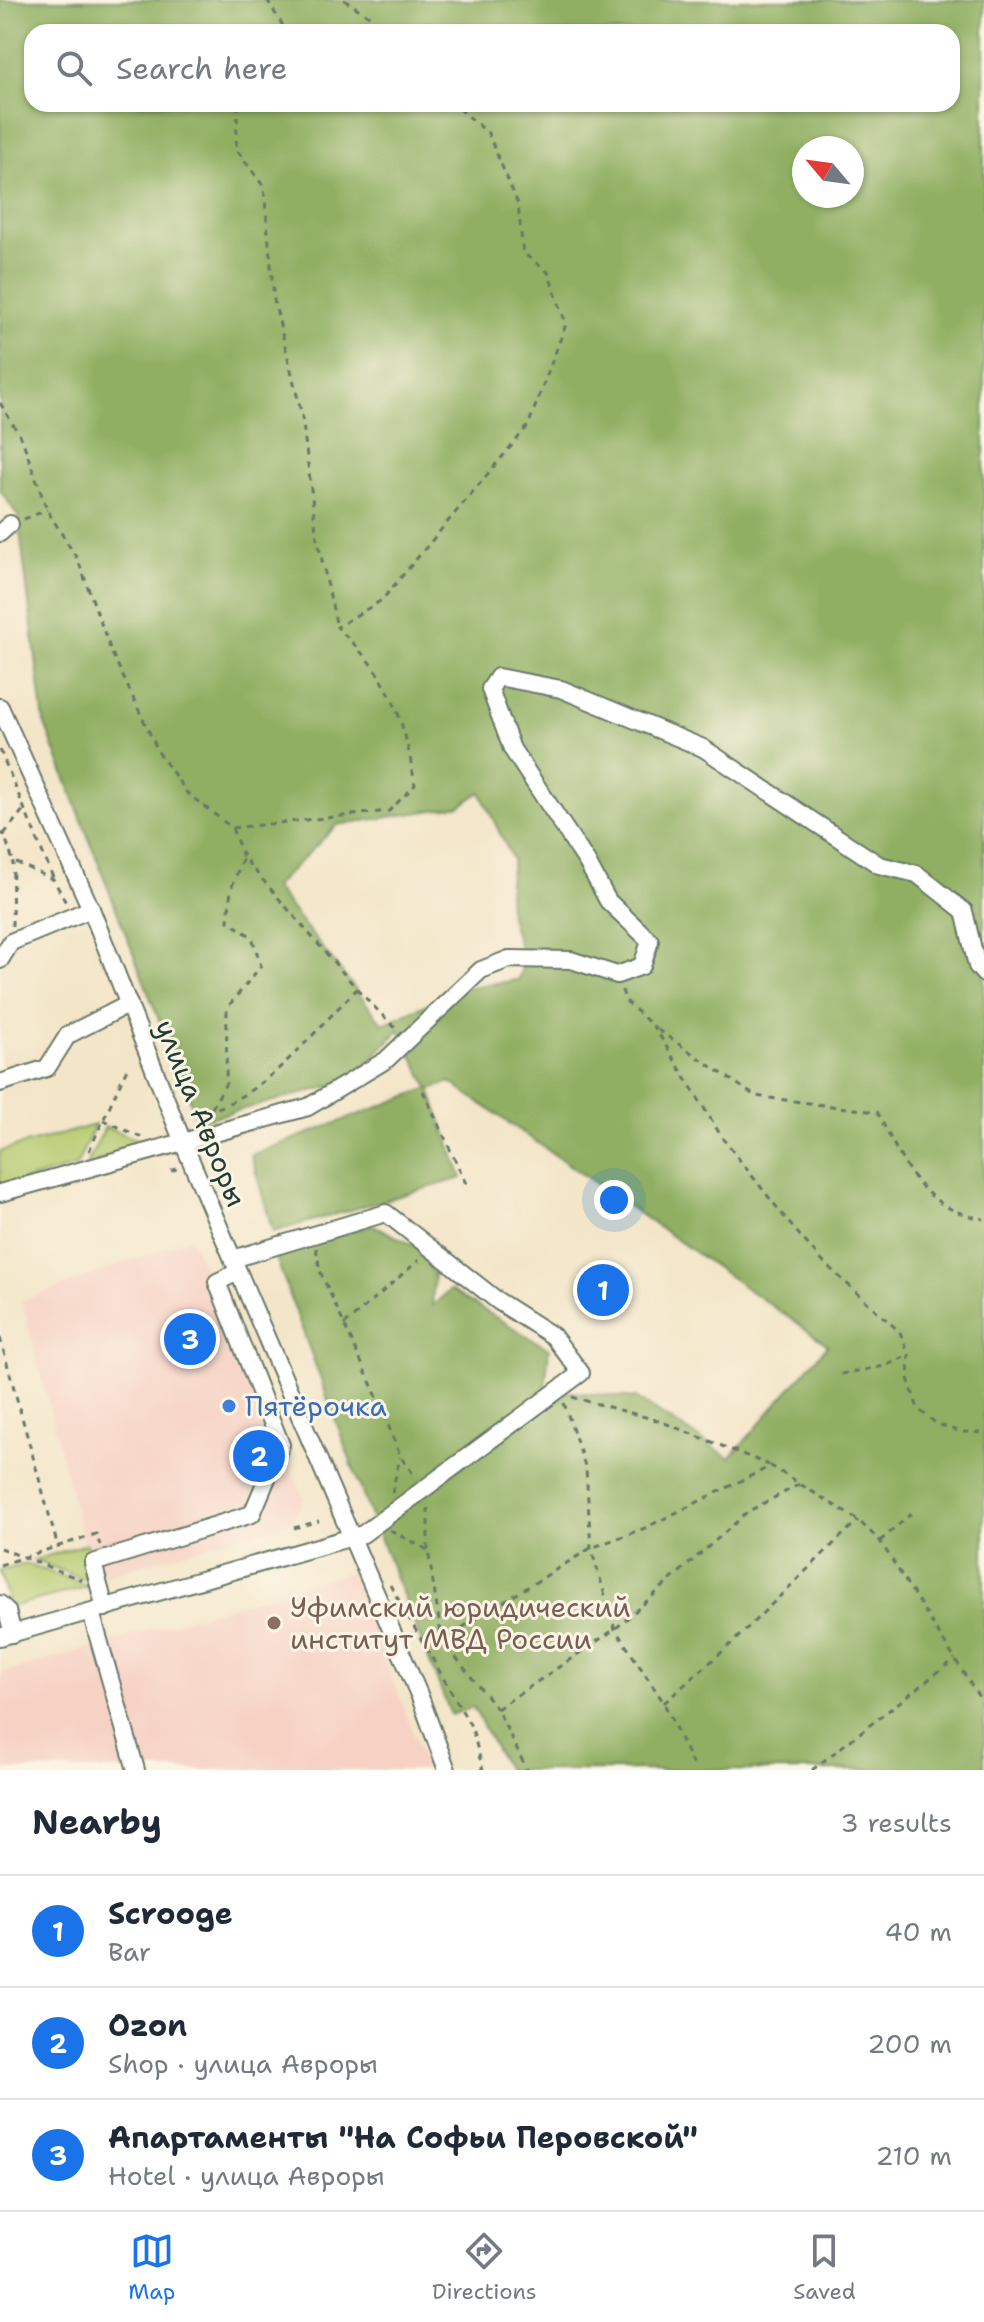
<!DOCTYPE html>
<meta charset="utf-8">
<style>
body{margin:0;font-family:"Shantell Sans",sans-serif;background:#f2f2f3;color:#1f2937}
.compass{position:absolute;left:792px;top:136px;width:72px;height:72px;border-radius:50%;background:#fff;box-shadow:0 2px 6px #0004;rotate:299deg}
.you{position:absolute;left:614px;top:1200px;width:28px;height:28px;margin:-20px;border:6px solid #fff;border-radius:50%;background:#1a73e8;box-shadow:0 0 0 12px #1a73e833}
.badge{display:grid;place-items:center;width:52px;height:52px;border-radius:50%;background:#1a73e8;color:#fff;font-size:26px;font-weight:700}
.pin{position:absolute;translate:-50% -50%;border:4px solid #fff;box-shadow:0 2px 8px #0006}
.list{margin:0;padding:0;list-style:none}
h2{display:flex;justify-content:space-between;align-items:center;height:104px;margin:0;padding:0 32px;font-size:34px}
h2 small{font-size:26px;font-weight:400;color:#747a83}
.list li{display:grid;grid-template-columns:52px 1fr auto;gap:24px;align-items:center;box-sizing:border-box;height:112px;padding:0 32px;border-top:2px solid #e0e1e3}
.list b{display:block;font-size:30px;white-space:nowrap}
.list p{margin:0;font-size:26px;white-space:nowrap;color:#747a83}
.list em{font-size:26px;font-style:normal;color:#747a83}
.icon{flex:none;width:44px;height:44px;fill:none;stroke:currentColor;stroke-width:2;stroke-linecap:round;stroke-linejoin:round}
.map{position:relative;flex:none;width:984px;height:1770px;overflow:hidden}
.search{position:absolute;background:#fff;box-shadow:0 2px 6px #0004;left:24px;right:24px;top:24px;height:88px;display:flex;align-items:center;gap:20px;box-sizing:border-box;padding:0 28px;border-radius:24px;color:#747a83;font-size:30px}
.sheet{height:440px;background:#fff}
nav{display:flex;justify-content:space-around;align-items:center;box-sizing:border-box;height:112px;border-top:2px solid #e0e1e3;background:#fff;font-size:22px;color:#747a83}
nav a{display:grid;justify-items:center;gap:4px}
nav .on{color:#1a73e8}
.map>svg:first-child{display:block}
.built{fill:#f6d2c5}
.green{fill:#b6cb6f;stroke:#6a8452;stroke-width:2}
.forest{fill:#90af62;stroke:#58764b;stroke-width:2;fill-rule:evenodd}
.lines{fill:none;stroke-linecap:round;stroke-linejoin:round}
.minor-casing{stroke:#697868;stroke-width:20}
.path{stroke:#697868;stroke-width:3;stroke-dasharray:6 6;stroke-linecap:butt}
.minor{stroke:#fff;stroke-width:16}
.shop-dot{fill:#3f7fe0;stroke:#fcf5e5;stroke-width:3}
.education-dot{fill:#8d6e63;stroke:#fcf5e5;stroke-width:3}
.labels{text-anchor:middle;stroke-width:6;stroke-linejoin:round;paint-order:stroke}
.street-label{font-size:28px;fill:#1f3d34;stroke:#fcf5e5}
.shop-label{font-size:28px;fill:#366cbe;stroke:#fcf5e5;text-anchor:start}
.education-label{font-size:28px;fill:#785e54;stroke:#fcf5e5;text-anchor:start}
</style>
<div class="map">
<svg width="984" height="1770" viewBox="0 0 984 1770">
<rect width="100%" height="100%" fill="#fcf5e5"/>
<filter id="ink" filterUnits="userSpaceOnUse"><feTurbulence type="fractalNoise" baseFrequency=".0125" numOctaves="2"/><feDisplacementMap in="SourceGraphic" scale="16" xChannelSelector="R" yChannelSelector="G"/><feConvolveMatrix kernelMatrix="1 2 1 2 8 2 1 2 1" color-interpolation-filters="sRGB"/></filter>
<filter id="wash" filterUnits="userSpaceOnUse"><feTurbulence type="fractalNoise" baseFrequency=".006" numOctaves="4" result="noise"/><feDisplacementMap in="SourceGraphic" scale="32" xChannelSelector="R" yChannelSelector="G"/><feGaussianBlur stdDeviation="1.8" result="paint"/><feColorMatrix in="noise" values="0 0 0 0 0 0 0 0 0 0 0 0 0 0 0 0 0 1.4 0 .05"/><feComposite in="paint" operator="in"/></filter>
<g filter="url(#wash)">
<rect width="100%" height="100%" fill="#f3e5c8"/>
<!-- built -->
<g class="built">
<polygon points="191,1238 304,1499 292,1521 93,1579 22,1301"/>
<polygon points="352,1571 427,1770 0,1770 0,1674"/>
</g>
<!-- green -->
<g class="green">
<polygon points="95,1125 76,1166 0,1187 0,1151"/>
<polygon points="105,1127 151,1145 87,1164"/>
<polygon points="86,1544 97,1584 34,1560"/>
<polygon points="27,1564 90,1586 10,1607 0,1571"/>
</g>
<!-- forest -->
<g class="forest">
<path d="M0,0H984V1770H507L473,1707L451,1715L377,1530L561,1391L636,1398L730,1458L828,1345L450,1082L430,1090L462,1178L273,1232L251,1155L429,1088L399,1030L350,1081L198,1121L44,722L18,516L0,490ZM32,32H952V104H32ZM804,148H852V196H804ZM480,792L513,860C503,901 509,922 525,960L518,980L462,988L383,1024L274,887L337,825L460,806Z"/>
<polygon points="373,1225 417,1247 434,1274 432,1306 450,1290 549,1349 544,1397 374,1525 275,1255"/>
</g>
</g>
<g filter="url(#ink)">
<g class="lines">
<!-- minor casing -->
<g class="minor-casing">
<g id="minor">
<polyline points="0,533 10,524"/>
<polyline points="0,707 91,909 182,1140 420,1697 447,1770"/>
<polyline points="0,960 11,942 91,909"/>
<polyline points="0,1083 47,1068 68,1035 129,1004"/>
<polyline points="0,1193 308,1107 386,1060 481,970 509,959 571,960 617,975 642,966 650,941 608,901 587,862 512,749 490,689 498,677 561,689 703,748 879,865 917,874 964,911 977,966 984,974"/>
<polyline points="0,1604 7,1611 13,1634"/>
<polyline points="105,1608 93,1563 252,1514 281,1445 217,1282 238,1272"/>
<polyline points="91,1612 136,1770"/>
<polyline points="0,1637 363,1534 581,1373 553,1336 498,1301 386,1213 233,1259"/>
</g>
</g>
<!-- path -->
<g class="path">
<polyline points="267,0 287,32"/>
<polyline points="344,0 371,17 383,32"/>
<polyline points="238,104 236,149 264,187 274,300 302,416 317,538 337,627"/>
<path d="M0,403L22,439L47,510L78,560L111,651L159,753L187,793L232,828L243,857L357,989C312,1033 273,1087 213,1110"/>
<polyline points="24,519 47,510"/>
<polyline points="0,750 54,880"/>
<path d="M232,828L389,811L415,785C403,713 391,679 337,627L382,600L528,426L566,324L548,272L523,253L518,204L488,133L454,104"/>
<polyline points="0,834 4,834 13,861 54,880 66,903"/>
<polyline points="4,834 24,809"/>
<polyline points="12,926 13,862"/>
<polyline points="357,989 396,1029"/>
<polyline points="622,990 625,1000 655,1028 723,1139 790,1224 822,1261 900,1332 909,1355 908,1378 918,1409 937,1424 961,1432 984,1433"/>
<path d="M658,1030L755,1096L877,1112C904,1163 920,1209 984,1219"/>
<polyline points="423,1091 468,1188"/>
<polyline points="206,1119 226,1083 227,1008 261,966 252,937 228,921 231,889 243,857"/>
<polyline points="103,1120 143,1138"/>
<polyline points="89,1151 129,1064"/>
<polyline points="171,1171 179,1168"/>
<polyline points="316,1248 320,1271 381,1406 400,1456 416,1478"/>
<polyline points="344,1325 419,1260"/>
<polyline points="0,1338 58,1547"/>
<polyline points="841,1374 885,1366 909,1355"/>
<polyline points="572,1397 660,1421 769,1465"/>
<polyline points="564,1403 586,1469 591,1548 615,1629 664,1703 695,1770"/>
<polyline points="392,1493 400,1457"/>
<polyline points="294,1528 319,1521"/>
<polyline points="390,1530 428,1550 442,1640 497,1709 527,1770"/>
<polyline points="880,1541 911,1514"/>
<polyline points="0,1548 82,1580"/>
<polyline points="428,1550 428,1505"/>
<polyline points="0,1565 96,1534 100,1545"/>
<polyline points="390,1585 472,1728 483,1770"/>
<polyline points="442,1640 591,1548 645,1528 771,1466 858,1520 880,1541 984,1705"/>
<polyline points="664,1703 731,1644 858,1520"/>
<polyline points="497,1709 615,1629 749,1511 800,1484"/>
<polyline points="812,1770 955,1659"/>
</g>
<!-- minor -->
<use href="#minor" class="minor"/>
</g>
</g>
<!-- markers -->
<circle class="shop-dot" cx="229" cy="1406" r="8"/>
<circle class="education-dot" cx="274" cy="1623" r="8"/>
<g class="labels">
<!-- street labels -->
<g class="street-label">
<text transform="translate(201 1113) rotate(68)" y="10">улица Авроры</text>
</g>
<!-- shop labels -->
<g class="shop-label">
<text x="245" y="1416">Пятёрочка</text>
</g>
<!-- education labels -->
<g class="education-label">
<text x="290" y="1617">Уфимский юридический<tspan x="290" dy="32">институт МВД России</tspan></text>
</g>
</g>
</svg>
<svg class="compass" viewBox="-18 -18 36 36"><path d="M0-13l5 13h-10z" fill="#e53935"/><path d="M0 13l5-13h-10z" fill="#747a83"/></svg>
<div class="you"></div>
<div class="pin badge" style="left:603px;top:1290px">1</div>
<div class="pin badge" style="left:259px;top:1456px">2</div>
<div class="pin badge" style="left:190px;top:1339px">3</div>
<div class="search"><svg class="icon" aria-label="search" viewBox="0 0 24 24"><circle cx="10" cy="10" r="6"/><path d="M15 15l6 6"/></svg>Search here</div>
</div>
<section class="sheet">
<h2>Nearby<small>3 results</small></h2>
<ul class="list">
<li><span class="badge">1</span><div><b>Scrooge</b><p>Bar</p></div><em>40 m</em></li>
<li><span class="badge">2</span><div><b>Ozon</b><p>Shop · улица Авроры</p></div><em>200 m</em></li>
<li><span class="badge">3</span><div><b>Апартаменты &quot;На Софьи Перовской&quot;</b><p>Hotel · улица Авроры</p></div><em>210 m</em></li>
</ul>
</section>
<nav>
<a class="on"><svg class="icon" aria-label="map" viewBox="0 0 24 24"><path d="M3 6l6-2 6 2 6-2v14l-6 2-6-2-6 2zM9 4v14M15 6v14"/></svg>Map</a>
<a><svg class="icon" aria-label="directions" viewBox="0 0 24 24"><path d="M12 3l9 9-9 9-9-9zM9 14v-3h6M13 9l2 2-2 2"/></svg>Directions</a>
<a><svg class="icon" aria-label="saved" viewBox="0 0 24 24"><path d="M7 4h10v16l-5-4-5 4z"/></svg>Saved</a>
</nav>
